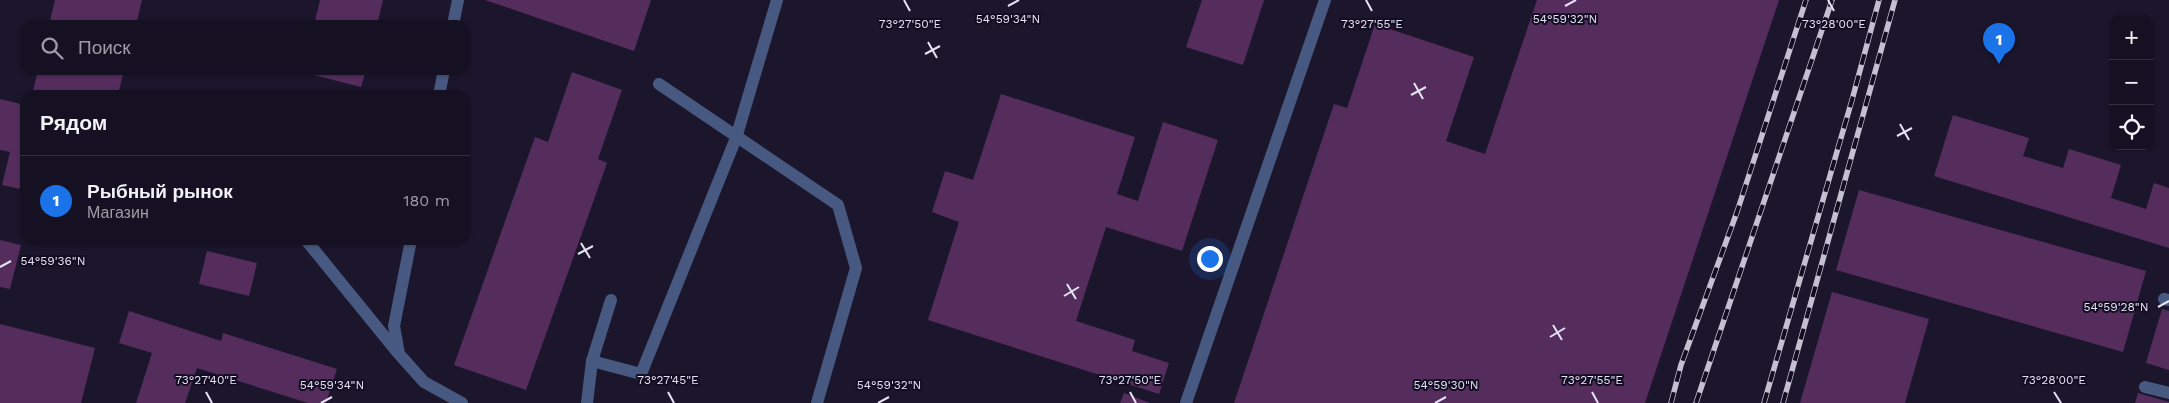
<!DOCTYPE html>
<html lang="ru">
<meta charset="utf-8">
<style>
body{margin:0;font-family:"Work Sans",sans-serif;background:#221e2f;color:#f1f3f6}
.controls{position:absolute;right:15px;top:15px;display:grid;overflow:hidden;border-radius:10px;box-shadow:0 1px 4px #0004}
.controls button{width:45px;height:45px;display:grid;place-items:center;padding:0;border:0;border-bottom:1px solid #343040;background:#151022;color:#f1f3f6;font:25px sans-serif}
.you{position:absolute;left:1209px;top:258px;width:18px;height:18px;margin:-12px;border:4px solid #fff;border-radius:50%;background:#1a73e8;box-shadow:0 0 0 8px #1a73e833}
.badge{display:grid;place-items:center;width:32px;height:32px;border-radius:50%;background:#1a73e8;color:#fff;font-size:16px;font-weight:700}
.pin{position:absolute;translate:-50% -41px;filter:drop-shadow(0 1px 2px #0008)}
.pin::after{content:'';position:absolute;top:26px;width:18px;height:15px;background:inherit;clip-path:polygon(0 0,100% 0,50% 100%)}
.list{margin:0;padding:0;list-style:none}
h2{display:flex;justify-content:space-between;align-items:center;height:65px;margin:0;padding:0 20px;font-size:21px}
h2 small{font-size:16px;font-weight:400;color:#9d9da5}
.list li{display:grid;grid-template-columns:32px 1fr auto;gap:15px;align-items:center;box-sizing:border-box;height:90px;padding:0 20px;border-top:1px solid #343040}
.list b{display:block;font-size:19px;white-space:nowrap}
.list p{margin:0;font-size:16px;white-space:nowrap;color:#9d9da5}
.list em{font-size:16px;font-style:normal;color:#9d9da5}
.icon{flex:none;width:28px;height:28px;fill:none;stroke:currentColor;stroke-width:2;stroke-linecap:round;stroke-linejoin:round}
.map{position:relative;flex:none;width:2169px;height:403px;overflow:hidden}
.search{position:absolute;background:#151022;box-shadow:0 1px 4px #0004;left:20px;top:20px;width:450px;height:55px;display:flex;align-items:center;gap:12px;box-sizing:border-box;padding:0 18px;border-radius:15px;color:#9d9da5;font-size:19px}
.panel{position:absolute;background:#151022;box-shadow:0 1px 4px #0004;left:20px;top:90px;width:450px;height:155px;border-radius:15px}
.map>svg:first-child{display:block}
.building{fill:#542d5d}
.lines{fill:none;stroke-linecap:round;stroke-linejoin:round}
.service{stroke:#475981;stroke-width:12}
.rail-casing{stroke:#c2c0d1;stroke-width:5.5}
.rail{stroke:#130d23;stroke-width:4;stroke-dasharray:11;stroke-linecap:butt}
.ticks{fill:none;stroke:#e5e3f3;stroke-width:2}
.ticks-label{font-size:12px;text-anchor:middle;fill:#e5e3f3;stroke:#130d23;stroke-width:4;stroke-linejoin:round;paint-order:stroke}
</style>
<div class="map">
<svg width="2169" height="403" viewBox="0 0 2169 403">
<rect width="100%" height="100%" fill="#1c162d"/>
<!-- building -->
<g class="building">
<polygon points="55,0 142,0 136,25 49,25"/>
<polygon points="320,0 383,0 377,25 314,25"/>
<polygon points="485,0 651,0 634,51"/>
<polygon points="1202,0 1264,0 1243,65 1186,47"/>
<polygon points="1537,0 1779,0 1645,403 1234,403 1334,104 1347,108 1375,24 1474,57 1446,141 1485,154"/>
<polygon points="38,70 124,70 118,95 32,95"/>
<polygon points="303,70 366,70 361,87 302,72"/>
<polygon points="572,72 622,90 598,159 607,163 526,390 454,365 535,137 548,142"/>
<polygon points="1001,94 1135,137 1117,194 1138,201 1163,122 1218,140 1182,251 1106,227 1076,321 1135,340 1132,351 1169,363 1159,394 928,320 959,222 932,212 945,171 973,180"/>
<polygon points="0,99 25,105 25,190 2,185 10,152 0,150"/>
<polygon points="1953,115 2029,138 2023,156 2063,168 2069,149 2121,165 2111,198 2146,209 2154,183 2169,188 2169,248 1934,176"/>
<polygon points="1859,190 2146,271 2123,352 1836,270"/>
<polygon points="0,240 21,245 10,289 0,287"/>
<polygon points="207,251 257,263 249,296 199,284"/>
<polygon points="1832,292 1929,319 1905,403 1800,403"/>
<polygon points="2162,309 2169,311 2169,370 2146,363"/>
<polygon points="129,311 221,341 223,333 337,369 326,403 308,403 197,368 185,403 136,403 152,353 119,343"/>
<polygon points="0,324 95,348 81,403 0,403"/>
<polygon points="1124,393 1150,403 1120,403"/>
<polygon points="2138,393 2169,402 2169,403 2135,403"/>
</g>
<g class="lines">
<!-- service -->
<g class="service">
<polyline points="453,25 458,0"/>
<polyline points="659,84 838,205 856,268 817,403"/>
<polyline points="439,95 444,70"/>
<polyline points="306,240 398,353"/>
<polyline points="411,240 394,326 399,354 424,382 462,403"/>
<polyline points="2164,299 2169,300"/>
<polyline points="592,361 641,374 736,138 777,0"/>
<polyline points="2145,387 2169,393"/>
<polyline points="587,403 592,361 611,300"/>
<polyline points="1186,403 1325,0"/>
</g>
<!-- rail casing -->
<g class="rail-casing">
<g id="rail">
<polyline points="1671,403 1681,365 1737,212 1806,0"/>
<polyline points="1696,403 1832,0"/>
<polyline points="1764,403 1852,100 1879,0"/>
<polyline points="1783,403 1895,0"/>
</g>
</g>
<!-- rail -->
<use href="#rail" class="rail"/>
</g>
<!-- ticks -->
<path class="ticks" d="M904,0L910,11M1366,0L1372,11M1828,0L1834,11M1008,6L1019,0M1565,6L1576,0M928,42L937,58M925,54L940,46M1414,83L1423,99M1411,95L1426,87M1900,124L1909,140M1897,136L1912,128M581,243L590,258M578,254L593,246M0,267L11,261M1067,284L1076,299M1064,296L1079,287M2158,307L2169,301M1553,325L1562,340M1550,337L1565,328M206,392L212,403M668,392L674,403M1130,392L1136,403M1592,392L1598,403M2054,392L2061,403M321,403L332,397M878,403L889,397M1435,403L1446,397"/>
<g class="ticks-label">
<text x="1008" y="23">54°59'34"N</text>
<text x="1565" y="23">54°59'32"N</text>
<text x="1372" y="28">73°27'55"E</text>
<text x="1834" y="28">73°28'00"E</text>
<text x="910" y="28">73°27'50"E</text>
<text x="53" y="265">54°59'36"N</text>
<text x="2116" y="311">54°59'28"N</text>
<text x="206" y="384">73°27'40"E</text>
<text x="668" y="384">73°27'45"E</text>
<text x="1130" y="384">73°27'50"E</text>
<text x="1592" y="384">73°27'55"E</text>
<text x="2054" y="384">73°28'00"E</text>
<text x="332" y="389">54°59'34"N</text>
<text x="889" y="389">54°59'32"N</text>
<text x="1446" y="389">54°59'30"N</text>
</g>
</svg>
<div class="controls">
<button>+</button>
<button>−</button>
<button><svg class="icon" aria-label="locate" viewBox="0 0 24 24"><circle cx="12" cy="12" r="6"/><path d="M12 2v4M12 18v4M2 12h4M18 12h4"/></svg></button>
</div>
<div class="you"></div>
<div class="pin badge" style="left:1999px;top:64px">1</div>
<div class="search"><svg class="icon" aria-label="search" viewBox="0 0 24 24"><circle cx="10" cy="10" r="6"/><path d="M15 15l6 6"/></svg>Поиск</div>
<section class="panel">
<h2>Рядом<small></small></h2>
<ul class="list">
<li><span class="badge">1</span><div><b>Рыбный рынок</b><p>Магазин</p></div><em>180 m</em></li>
</ul>
</section>
</div>
